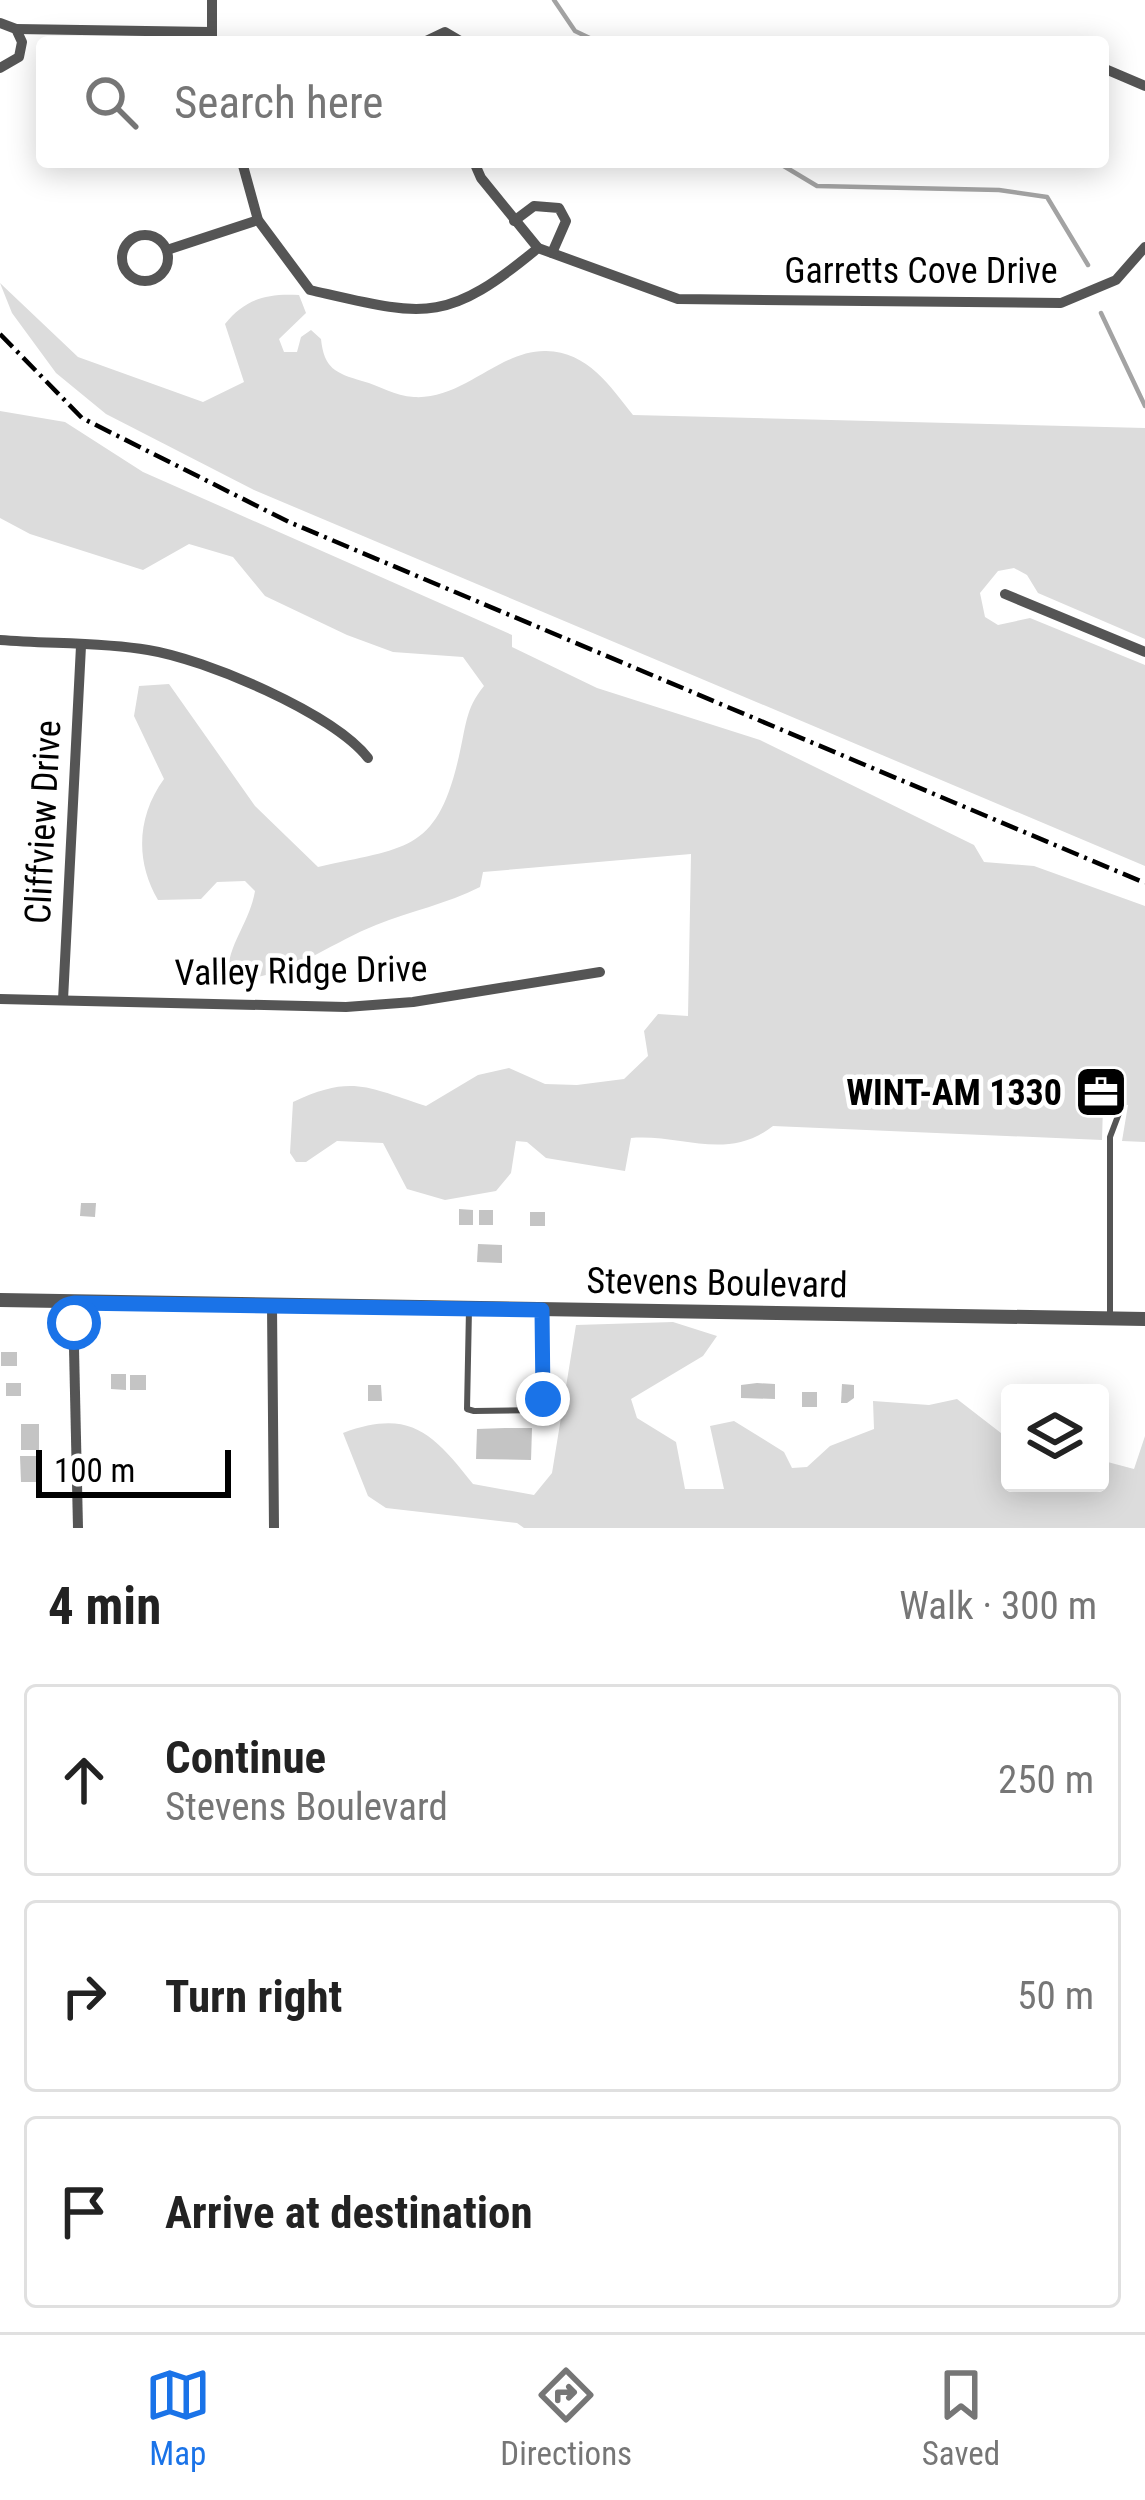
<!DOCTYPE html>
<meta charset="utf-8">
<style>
body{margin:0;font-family:"Roboto Condensed",sans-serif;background:#f6f6f6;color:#222}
.controls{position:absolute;right:36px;bottom:36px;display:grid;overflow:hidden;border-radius:12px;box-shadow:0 6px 30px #0003}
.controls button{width:108px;height:108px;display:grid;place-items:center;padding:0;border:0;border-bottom:3px solid #e0e0e0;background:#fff;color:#222;font:60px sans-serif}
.scale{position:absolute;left:36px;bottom:30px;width:195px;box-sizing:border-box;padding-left:12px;border:6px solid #000;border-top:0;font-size:33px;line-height:42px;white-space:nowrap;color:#000;-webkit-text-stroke:9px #fff;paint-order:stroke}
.stop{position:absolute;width:36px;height:36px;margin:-27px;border:9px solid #1a73e8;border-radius:50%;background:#fff}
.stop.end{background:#1a73e8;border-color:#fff;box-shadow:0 3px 12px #0008}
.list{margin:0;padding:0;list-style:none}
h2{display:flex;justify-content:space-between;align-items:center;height:156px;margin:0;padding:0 48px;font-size:51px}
h2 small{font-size:39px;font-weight:400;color:#767676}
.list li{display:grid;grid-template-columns:78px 1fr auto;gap:36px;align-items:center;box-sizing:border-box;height:192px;margin:0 24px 24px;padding:0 24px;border:3px solid #e0e0e0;border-radius:12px}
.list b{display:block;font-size:45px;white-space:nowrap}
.list p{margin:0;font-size:39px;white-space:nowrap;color:#767676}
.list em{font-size:39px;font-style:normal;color:#767676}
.icon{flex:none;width:66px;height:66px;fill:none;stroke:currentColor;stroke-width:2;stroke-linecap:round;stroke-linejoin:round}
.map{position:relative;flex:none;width:1145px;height:1528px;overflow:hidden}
.search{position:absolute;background:#fff;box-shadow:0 6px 30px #0003;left:36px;right:36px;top:36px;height:132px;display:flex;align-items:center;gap:30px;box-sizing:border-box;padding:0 42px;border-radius:12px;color:#767676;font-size:45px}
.sheet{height:804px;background:#fff}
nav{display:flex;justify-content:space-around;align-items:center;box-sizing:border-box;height:168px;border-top:3px solid #e0e0e0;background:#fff;font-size:33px;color:#767676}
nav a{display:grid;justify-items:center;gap:6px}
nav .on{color:#1a73e8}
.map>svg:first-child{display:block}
.green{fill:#dcdcdc}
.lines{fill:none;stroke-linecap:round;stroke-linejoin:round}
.stream{stroke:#a3a3a3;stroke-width:4.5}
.building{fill:#c4c4c4}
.service{stroke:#555;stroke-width:6}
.minor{stroke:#555;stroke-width:10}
.tertiary{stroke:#555;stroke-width:14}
.rail{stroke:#000;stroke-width:4.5;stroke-dasharray:18 6 3 6;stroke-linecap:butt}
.route{stroke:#1a73e8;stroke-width:15}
.labels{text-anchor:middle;stroke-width:9;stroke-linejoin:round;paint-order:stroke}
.street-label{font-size:36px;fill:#000;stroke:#fff}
.poi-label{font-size:36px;font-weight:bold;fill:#000;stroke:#fff;text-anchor:end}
</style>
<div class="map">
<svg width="1145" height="1528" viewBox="0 0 1145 1528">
<rect width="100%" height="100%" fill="#fff"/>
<!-- green -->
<g class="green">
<path d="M0,283L78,357L203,402L244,382L225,324C245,299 267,293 299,295L306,313L279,339L284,352H297L301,337L311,330L321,339C324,368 335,373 362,381C381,386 394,396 414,397C463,400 499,350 546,351C588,352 610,386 633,415L1145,428V639L1038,593L1027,575L1014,568L998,571L980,593L985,617L998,625L1030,618L1145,665V866L254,490L106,414L56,373L12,313Z"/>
<path d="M0,411L65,422L143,472L512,635V647L597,688L760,740L974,845L984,862L1034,866L1145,906V1142L1122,1141L1128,1105L1103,1106L1102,1140L773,1126C727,1162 682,1134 631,1138L625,1171L546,1158L527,1142L516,1141L511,1173L496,1191L445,1200L407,1189L383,1143L337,1141L306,1162H296L290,1153L293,1102C353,1074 368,1088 426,1106L478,1075L509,1068L545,1084L577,1085L624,1079L648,1056L644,1031L658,1014L688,1016L691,854L483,872L480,887C446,904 411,911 376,925C330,943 288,978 238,979L228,969C231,940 250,921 255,891L245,881L217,882L201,899L158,900C135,861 137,816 164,779L134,716L139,686L169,684L255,806L318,867C406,847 437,853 459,756C466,727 465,709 484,686L463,657L393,652L347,635L265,596L233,557L189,544L143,570L30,534L0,518Z"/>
<path d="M673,1322L717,1336L703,1356L631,1399L637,1418L676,1442L685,1489H724L710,1426L734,1421L784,1452L792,1468L807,1467L830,1446L874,1429L873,1401L929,1405L957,1399L1010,1440V1483H1100V1460L1134,1469L1145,1436V1528H524L517,1523L386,1508L368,1496L343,1433C411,1408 433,1434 473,1484L534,1495L552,1473L576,1325Z"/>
</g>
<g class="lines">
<!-- stream -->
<g class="stream">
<polyline points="554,0 575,31 598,42"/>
<polyline points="777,162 817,186 999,190 1047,197 1088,265"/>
<polyline points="1101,313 1145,406"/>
</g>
</g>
<!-- building -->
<g class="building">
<circle cx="1101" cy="1091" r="15"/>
<polygon points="81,1203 96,1203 95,1217 80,1216"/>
<polygon points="459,1209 473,1210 473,1225 459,1225"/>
<rect x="479" y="1210" width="14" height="15"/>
<rect x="530" y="1212" width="15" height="14"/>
<polygon points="478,1244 502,1245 502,1263 477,1262"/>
<rect x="1" y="1352" width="16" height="14"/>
<polygon points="111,1374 126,1374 126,1390 111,1389"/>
<rect x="130" y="1375" width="16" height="15"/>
<rect x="6" y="1383" width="15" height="13"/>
<polygon points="757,1383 775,1384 775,1399 741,1398 741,1385"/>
<polygon points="842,1384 854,1385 854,1398 847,1403 841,1403"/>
<polygon points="368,1385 381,1385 382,1401 368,1401"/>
<rect x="802" y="1392" width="15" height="15"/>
<rect x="21" y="1424" width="18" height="26"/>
<polygon points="505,1428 532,1428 531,1460 476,1459 477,1429"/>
<polygon points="20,1456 39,1456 39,1482 21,1482"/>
</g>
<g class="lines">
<!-- service -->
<g class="service">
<polyline points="469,1309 467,1409 474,1411 540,1410 543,1313"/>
<polyline points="1110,1316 1110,1137 1121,1108 1123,1077"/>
</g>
<!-- minor -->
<g class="minor">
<polyline points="0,23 16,29 22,42 19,57 0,68"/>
<polyline points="16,29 211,32"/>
<polyline points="212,42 212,0"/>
<polyline points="424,42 445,32 462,42"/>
<polyline points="845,42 853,42"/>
<polyline points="1103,68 1145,86"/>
<path d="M242,162L258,220L310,290C424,316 444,326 538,248L678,299L1061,303L1116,280L1145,247"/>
<polyline points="474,162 481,178 538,248"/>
<polyline points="514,221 534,206 559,208 566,221 552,253"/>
<circle cx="145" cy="258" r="23"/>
<polyline points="167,250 258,220"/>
<polyline points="1005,594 1145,652"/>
<path d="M0,640C49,644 100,642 148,650C205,659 333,713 368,758"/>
<polyline points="0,999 346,1007 413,1002 600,972"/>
<polyline points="63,1000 81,646"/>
<polyline points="73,1303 78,1528"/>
<polyline points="272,1306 274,1528"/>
</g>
<!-- tertiary -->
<polyline class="tertiary" points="0,1300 1145,1319"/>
<!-- rail -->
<polyline class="rail" points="0,334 82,418 289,522 1145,883"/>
</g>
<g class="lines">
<!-- route -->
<polyline class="route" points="74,1323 74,1303 542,1310 543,1399"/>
</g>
<!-- icons -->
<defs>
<g id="office-square" transform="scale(2.7)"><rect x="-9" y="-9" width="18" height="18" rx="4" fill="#000" stroke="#fff"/><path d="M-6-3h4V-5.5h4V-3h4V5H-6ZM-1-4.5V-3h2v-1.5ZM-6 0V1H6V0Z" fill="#fff"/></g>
</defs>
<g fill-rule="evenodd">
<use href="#office-square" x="1101" y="1092"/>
</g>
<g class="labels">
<!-- street labels -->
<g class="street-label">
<text x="921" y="283">Garretts Cove Drive</text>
<text transform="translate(42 822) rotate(-87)" y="13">Cliffview Drive</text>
<text transform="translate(301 970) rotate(-1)" y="13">Valley Ridge Drive</text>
<text transform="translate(717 1282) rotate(1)" y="13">Stevens Boulevard</text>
</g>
<!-- poi labels -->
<g class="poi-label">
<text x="1062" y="1105">WINT-AM 1330</text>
</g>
</g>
</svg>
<div class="controls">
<button><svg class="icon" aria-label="layers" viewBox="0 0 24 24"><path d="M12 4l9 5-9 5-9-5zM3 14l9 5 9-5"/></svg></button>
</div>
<div class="scale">100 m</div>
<div class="stop" style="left:74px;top:1323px"></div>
<div class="stop end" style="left:543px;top:1399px"></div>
<div class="search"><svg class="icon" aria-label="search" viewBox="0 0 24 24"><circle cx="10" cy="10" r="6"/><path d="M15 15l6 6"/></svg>Search here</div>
</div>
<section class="sheet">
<h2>4 min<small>Walk · 300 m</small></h2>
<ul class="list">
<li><svg class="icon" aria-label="ahead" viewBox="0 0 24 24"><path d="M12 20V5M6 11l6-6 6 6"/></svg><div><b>Continue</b><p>Stevens Boulevard</p></div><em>250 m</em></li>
<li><svg class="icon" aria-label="right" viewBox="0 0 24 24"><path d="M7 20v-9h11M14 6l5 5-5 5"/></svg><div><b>Turn right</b></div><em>50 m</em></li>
<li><svg class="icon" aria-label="arrive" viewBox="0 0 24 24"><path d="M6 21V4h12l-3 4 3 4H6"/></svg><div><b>Arrive at destination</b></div></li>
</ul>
</section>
<nav>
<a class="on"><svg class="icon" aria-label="map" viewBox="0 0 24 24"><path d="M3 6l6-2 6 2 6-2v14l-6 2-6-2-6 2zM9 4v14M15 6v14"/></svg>Map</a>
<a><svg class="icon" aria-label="directions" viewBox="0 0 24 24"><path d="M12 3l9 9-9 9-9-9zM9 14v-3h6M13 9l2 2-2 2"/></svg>Directions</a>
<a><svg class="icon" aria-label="saved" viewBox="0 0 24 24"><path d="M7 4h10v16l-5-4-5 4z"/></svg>Saved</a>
</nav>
